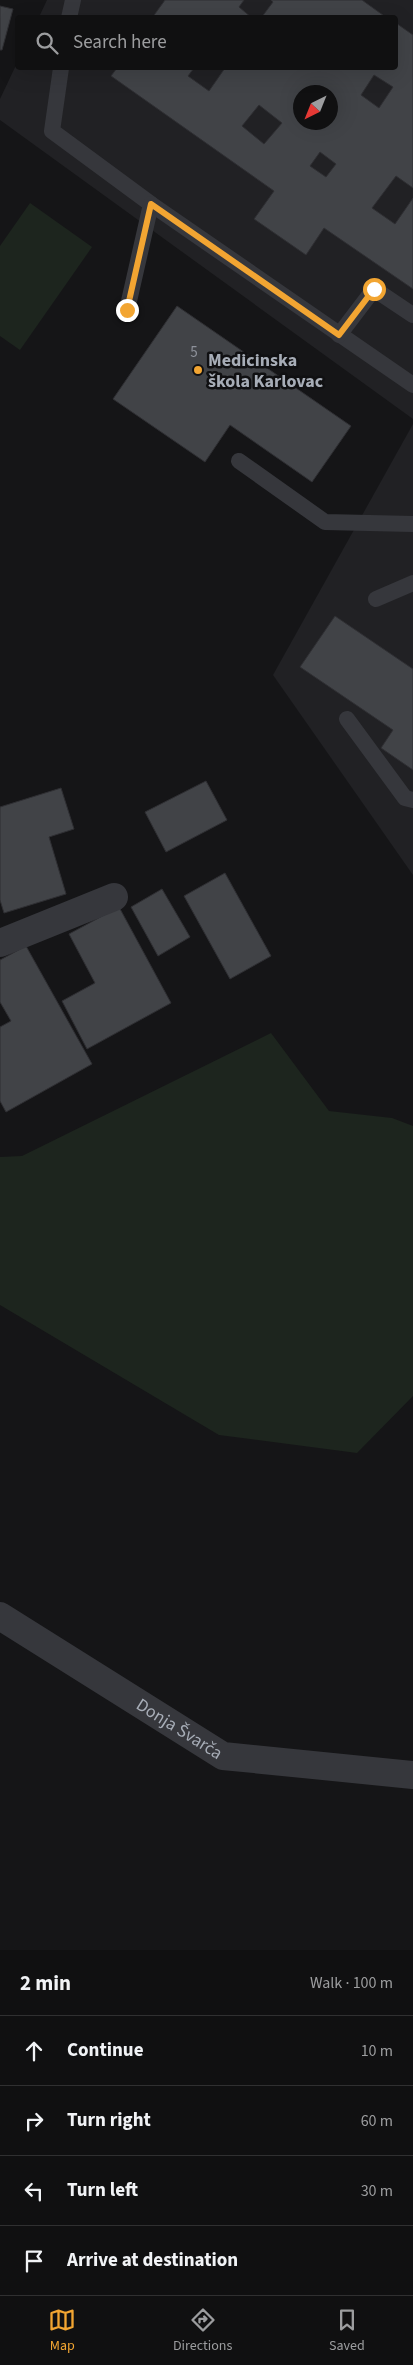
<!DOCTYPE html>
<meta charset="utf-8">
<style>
body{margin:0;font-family:"Source Sans 3",sans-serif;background:#19191a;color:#f1f3f6}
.compass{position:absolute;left:293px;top:85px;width:45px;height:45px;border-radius:50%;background:#101011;box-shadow:0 5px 20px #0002;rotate:223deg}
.stop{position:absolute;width:15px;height:15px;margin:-11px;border:4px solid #f2a532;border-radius:50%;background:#fff}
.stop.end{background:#f2a532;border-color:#fff;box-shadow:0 1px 5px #0008}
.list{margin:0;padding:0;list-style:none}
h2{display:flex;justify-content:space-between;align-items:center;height:65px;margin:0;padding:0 20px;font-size:21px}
h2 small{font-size:16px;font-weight:400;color:#9c9d9f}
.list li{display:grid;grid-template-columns:32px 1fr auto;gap:15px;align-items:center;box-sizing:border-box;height:70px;padding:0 20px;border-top:1px solid #303031}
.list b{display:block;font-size:19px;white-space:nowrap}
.list em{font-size:16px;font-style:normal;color:#9c9d9f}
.icon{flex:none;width:28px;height:28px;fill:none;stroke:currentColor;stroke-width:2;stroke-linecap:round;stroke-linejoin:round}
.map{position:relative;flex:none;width:413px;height:1950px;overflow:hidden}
.search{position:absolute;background:#101011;box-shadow:0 5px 20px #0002;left:15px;right:15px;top:15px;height:55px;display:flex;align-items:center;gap:12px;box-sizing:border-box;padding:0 18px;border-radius:5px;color:#9c9d9f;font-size:19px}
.sheet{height:345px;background:#101011}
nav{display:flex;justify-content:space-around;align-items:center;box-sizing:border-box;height:70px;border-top:1px solid #303031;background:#101011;font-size:14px;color:#9c9d9f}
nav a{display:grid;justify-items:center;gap:2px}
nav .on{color:#f2a532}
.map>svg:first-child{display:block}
.built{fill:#212124;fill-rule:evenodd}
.green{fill:#1d251e}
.building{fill:#414347;stroke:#2f2f33;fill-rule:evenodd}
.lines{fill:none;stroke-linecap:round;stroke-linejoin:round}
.service{stroke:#36373c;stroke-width:16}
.minor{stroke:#36373c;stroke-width:28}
.route{stroke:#f2a532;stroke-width:6}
.poi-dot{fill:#f2a532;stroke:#101012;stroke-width:2}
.labels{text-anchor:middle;stroke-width:5;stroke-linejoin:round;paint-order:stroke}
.number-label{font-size:15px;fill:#8e929b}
.poi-label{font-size:18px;font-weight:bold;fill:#a7adb7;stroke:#101012;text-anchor:start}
.street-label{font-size:18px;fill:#a7adb7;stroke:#101012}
</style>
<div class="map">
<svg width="413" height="1950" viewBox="0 0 413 1950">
<rect width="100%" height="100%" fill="#151517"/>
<!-- built -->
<g class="built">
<path d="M47,0H413V419L0,120V99L17,63L18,68H396V18L39,17ZM300,92H330V122H300Z"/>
<polygon points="413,424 413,875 273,675"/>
</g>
<!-- green -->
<g class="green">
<polygon points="30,203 92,247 20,350 0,336 0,246"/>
<polygon points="271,1033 329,1111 392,1118 413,1126 413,1396 357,1453 219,1435 0,1305 0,1157 22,1156"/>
</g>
<!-- building -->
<g class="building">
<polygon points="165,0 244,0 239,7 252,18 152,18"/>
<polygon points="271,0 362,0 387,18 261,18 273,2"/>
<polygon points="0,6 13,9 2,50 0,50"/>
<path d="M396,23L413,35V188L396,176L372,208L395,224L413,198V289L324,228L306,255L254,219L274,191L111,76L117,68H194L188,76L209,91L225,68H396ZM374,75L393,87L379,108L361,95ZM300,92H330V122H300ZM259,105L282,123L264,144L242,126ZM320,152L336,164L326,177L310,166Z"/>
<polygon points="177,306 351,426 312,482 230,425 205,462 113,399"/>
<polygon points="335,616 413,669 413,770 381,748 393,730 300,667"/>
<polygon points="206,781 227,820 166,852 145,812"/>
<polygon points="61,788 74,829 49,837 66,894 4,913 0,900 0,807"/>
<polygon points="225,873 271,956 230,979 184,896"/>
<polygon points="162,889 190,937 158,956 131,907"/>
<polygon points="119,907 171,1003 87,1049 62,1001 95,983 69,934"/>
<polygon points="26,946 92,1064 6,1112 0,1101 0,1027 11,1021 0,1002 0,960"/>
</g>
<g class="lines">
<!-- service -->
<g class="service">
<polyline points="69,18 73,0"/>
<polyline points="61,68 52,131 151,204 413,385"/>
<polyline points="127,310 151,204"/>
<polyline points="339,335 374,289 413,315"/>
<polyline points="239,461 325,522 413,524"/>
<polyline points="376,599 413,583"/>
<polyline points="347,719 405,798 413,800"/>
</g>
<!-- minor -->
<g class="minor">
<polyline points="0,943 114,897"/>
<path id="s1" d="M0,1616L223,1756L413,1775"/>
</g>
</g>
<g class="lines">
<!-- route -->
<polyline class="route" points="127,310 151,204 339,335 374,289"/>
</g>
<!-- markers -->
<circle class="poi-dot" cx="198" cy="370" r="5"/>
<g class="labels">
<!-- number labels -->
<g class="number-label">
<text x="194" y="357">5</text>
</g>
<!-- poi labels -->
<g class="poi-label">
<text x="208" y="366">Medicinska<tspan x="208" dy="21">škola Karlovac</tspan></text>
</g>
<!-- street labels -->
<g class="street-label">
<text dy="6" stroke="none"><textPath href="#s1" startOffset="212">Donja Švarča</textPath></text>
</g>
</g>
</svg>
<svg class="compass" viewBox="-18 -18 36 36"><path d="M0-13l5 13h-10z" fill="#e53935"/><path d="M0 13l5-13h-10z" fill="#9c9d9f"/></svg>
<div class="stop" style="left:374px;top:289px"></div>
<div class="stop end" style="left:127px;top:310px"></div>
<div class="search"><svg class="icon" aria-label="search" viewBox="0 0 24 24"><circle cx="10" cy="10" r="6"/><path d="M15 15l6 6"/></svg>Search here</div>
</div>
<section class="sheet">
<h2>2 min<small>Walk · 100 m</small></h2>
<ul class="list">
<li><svg class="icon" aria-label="ahead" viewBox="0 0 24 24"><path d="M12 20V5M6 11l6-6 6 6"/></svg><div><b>Continue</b></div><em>10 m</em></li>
<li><svg class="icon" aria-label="right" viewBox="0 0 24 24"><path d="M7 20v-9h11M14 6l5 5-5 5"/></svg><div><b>Turn right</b></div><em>60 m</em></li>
<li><svg class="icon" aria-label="left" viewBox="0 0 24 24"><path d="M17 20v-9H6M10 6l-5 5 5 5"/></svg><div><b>Turn left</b></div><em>30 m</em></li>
<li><svg class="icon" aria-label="arrive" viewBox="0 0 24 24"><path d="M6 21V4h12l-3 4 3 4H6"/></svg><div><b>Arrive at destination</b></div></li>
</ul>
</section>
<nav>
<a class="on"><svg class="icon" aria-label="map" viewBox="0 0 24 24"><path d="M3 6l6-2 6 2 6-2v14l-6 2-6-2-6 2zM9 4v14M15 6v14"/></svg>Map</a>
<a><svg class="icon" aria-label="directions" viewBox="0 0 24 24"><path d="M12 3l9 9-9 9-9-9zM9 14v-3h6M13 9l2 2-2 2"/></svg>Directions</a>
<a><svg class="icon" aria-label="saved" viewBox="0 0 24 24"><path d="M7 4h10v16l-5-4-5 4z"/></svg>Saved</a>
</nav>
